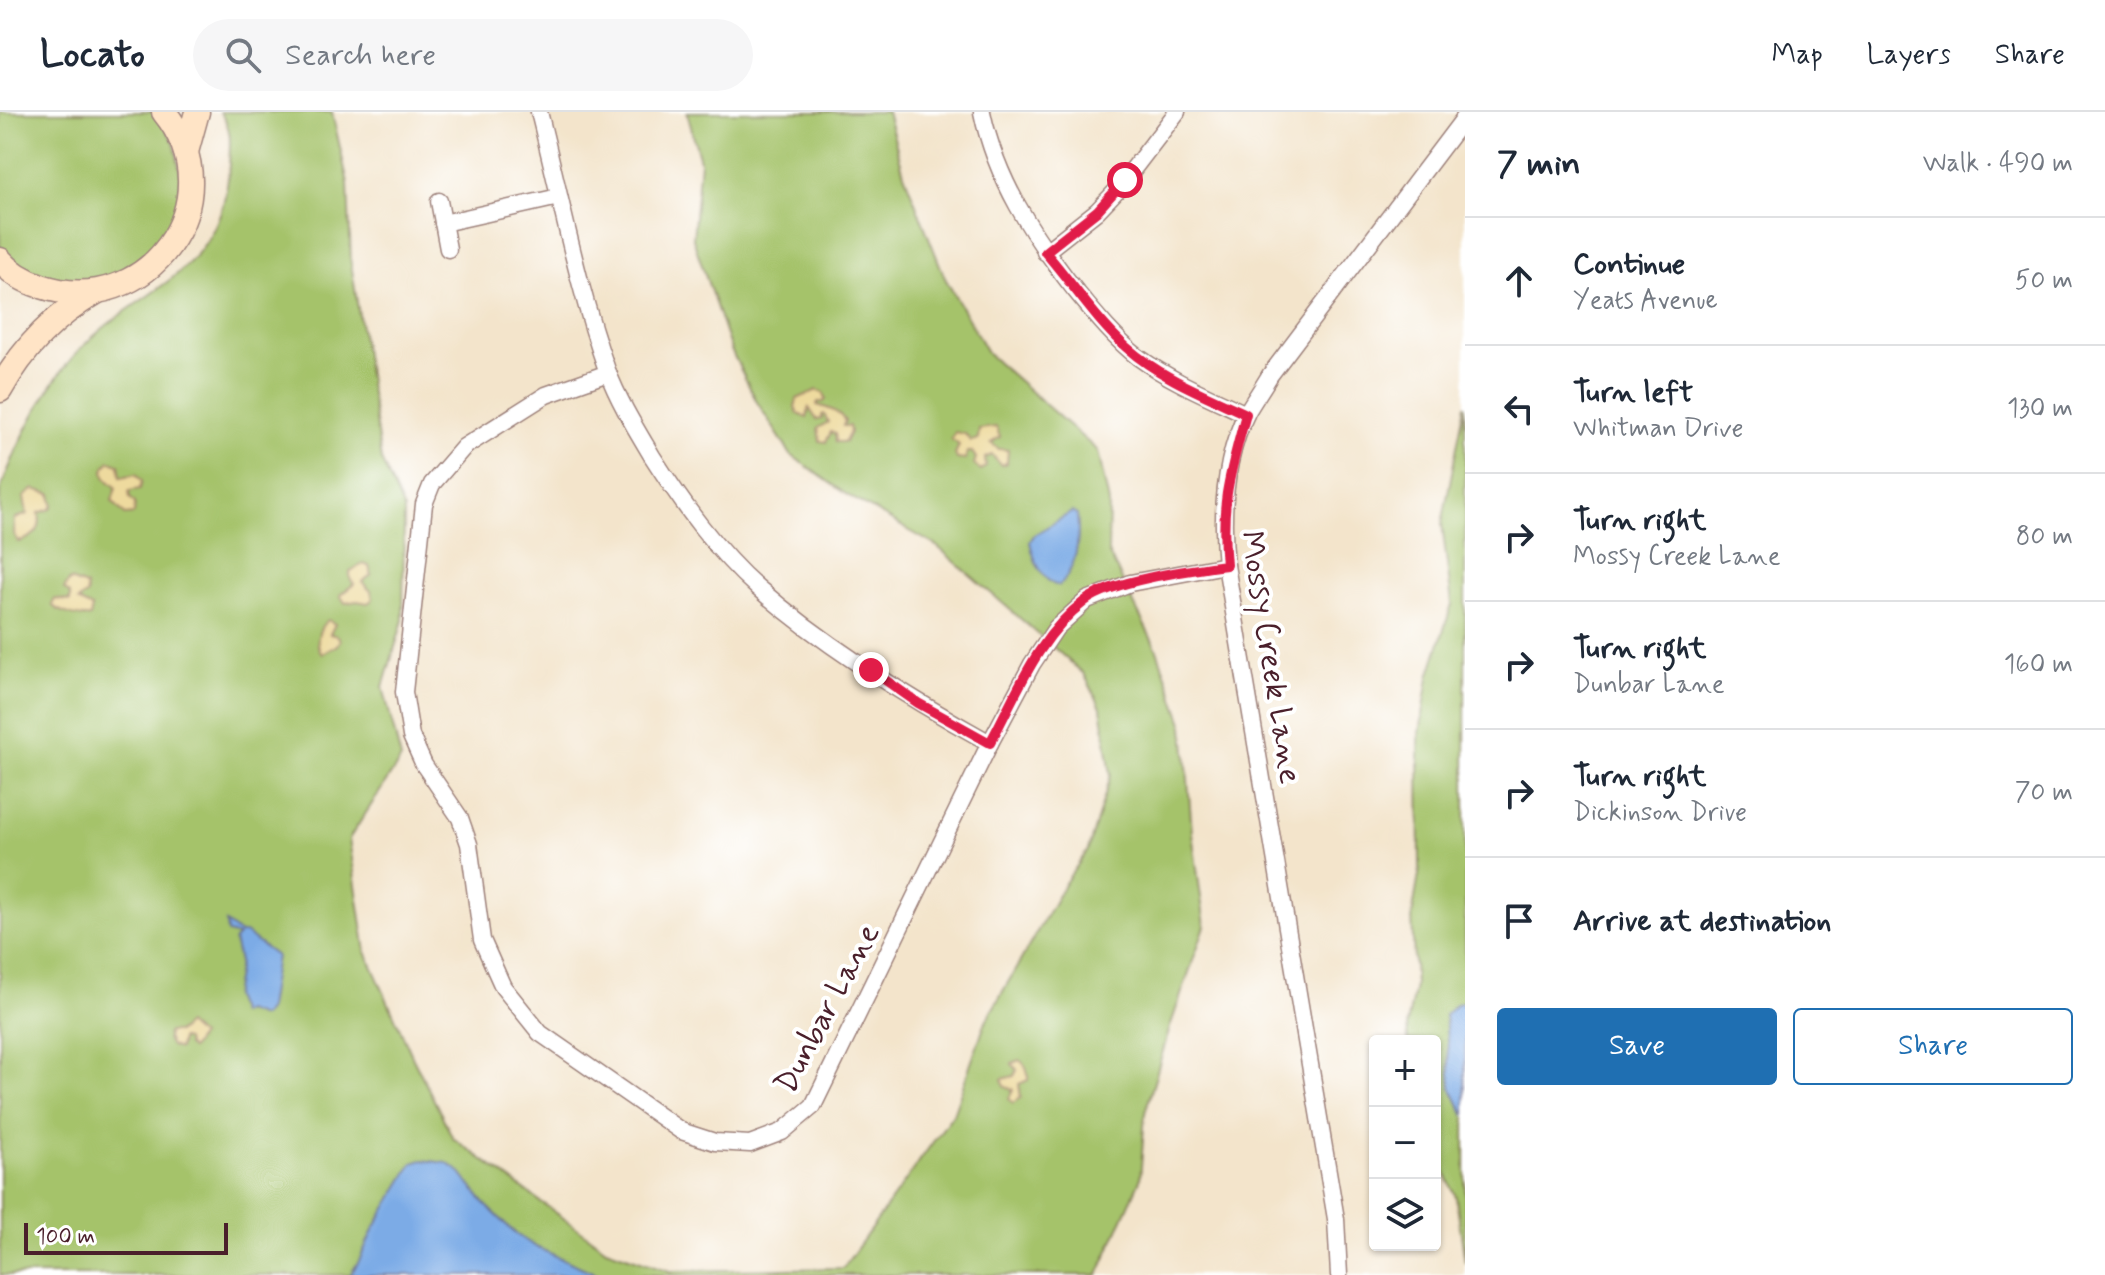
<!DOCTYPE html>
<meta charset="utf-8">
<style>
body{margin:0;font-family:Mynerve,sans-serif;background:#f6f6f7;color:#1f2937}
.controls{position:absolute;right:24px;bottom:24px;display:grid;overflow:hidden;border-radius:8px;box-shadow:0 2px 6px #0004}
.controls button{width:72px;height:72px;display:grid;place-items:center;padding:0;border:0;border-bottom:2px solid #e0e1e3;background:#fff;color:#1f2937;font:40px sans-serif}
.scale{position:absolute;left:24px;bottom:20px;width:204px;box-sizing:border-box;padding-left:8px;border:4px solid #4a1f2b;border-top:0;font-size:22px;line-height:28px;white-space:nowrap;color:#4a1f2b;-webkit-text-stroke:6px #fff;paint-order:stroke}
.stop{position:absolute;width:24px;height:24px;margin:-18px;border:6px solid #e11d48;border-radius:50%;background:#fff}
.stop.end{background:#e11d48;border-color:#fff;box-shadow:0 2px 8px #0008}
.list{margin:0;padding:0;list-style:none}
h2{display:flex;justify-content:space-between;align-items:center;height:104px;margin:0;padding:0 32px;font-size:34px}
h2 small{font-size:26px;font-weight:400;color:#747a83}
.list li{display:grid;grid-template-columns:52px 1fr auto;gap:24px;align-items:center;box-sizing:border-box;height:128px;padding:0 32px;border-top:2px solid #e0e1e3}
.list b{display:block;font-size:30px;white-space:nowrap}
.list p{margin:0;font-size:26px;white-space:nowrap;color:#747a83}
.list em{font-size:26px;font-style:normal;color:#747a83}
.actions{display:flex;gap:16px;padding:24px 32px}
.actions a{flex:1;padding:18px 0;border:2px solid #1f6fb2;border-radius:8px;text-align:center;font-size:28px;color:#1f6fb2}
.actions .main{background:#1f6fb2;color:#fff}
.icon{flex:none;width:44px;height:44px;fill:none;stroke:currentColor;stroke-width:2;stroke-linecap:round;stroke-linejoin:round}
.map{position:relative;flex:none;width:1465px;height:1163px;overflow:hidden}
header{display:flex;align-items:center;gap:48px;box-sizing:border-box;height:112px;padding:0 40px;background:#fff;border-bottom:2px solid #e0e1e3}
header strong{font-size:38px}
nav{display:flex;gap:44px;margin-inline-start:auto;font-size:28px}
.search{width:560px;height:72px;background:#f6f6f7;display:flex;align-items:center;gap:20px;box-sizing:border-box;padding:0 28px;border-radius:44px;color:#747a83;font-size:30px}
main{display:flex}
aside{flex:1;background:#fff}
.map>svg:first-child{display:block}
.green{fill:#a5c36a;stroke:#78714a;stroke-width:2}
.sand{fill:#eeda9e;stroke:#9c7c64;stroke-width:2}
.water{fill:#7cabe6;stroke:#636588;stroke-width:2}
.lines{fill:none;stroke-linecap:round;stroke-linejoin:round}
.street-casing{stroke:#9e827b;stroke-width:19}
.secondary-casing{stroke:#9e827b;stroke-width:27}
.street{stroke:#fff;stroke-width:16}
.secondary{stroke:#ffe4c6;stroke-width:24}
.route{stroke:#e11d48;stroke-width:10}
.labels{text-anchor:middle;stroke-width:8;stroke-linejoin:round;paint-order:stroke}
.street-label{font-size:32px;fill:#4a1f2b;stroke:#fff}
</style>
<header>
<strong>Locato</strong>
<div class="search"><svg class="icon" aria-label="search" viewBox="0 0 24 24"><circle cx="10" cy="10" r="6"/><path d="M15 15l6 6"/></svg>Search here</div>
<nav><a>Map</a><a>Layers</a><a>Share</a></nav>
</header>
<main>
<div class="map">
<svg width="1465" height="1163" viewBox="0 0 1465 1163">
<rect width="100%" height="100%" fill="#fff"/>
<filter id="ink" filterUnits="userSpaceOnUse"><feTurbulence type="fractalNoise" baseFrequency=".0125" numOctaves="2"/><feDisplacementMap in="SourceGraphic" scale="16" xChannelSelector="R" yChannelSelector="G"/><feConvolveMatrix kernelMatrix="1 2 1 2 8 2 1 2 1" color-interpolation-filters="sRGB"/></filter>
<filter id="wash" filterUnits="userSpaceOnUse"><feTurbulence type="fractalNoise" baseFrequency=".006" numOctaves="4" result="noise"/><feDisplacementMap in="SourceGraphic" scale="32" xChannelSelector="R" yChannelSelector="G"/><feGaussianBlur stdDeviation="1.8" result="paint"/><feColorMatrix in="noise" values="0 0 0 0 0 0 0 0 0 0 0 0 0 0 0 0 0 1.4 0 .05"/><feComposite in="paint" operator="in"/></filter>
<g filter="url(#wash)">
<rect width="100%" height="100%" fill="#f3e4cb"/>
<!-- green -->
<g class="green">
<polygon points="0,0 154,0 174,30 181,63 179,96 166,126 110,171 38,169 0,142"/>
<path d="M220,0H332L348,71L351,151L381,348L404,398L403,508L383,575L401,647L349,727L366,840L413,946L453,1026L606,1137L670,1159L843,1156L953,1002L986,909L1065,771L1088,738L1111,663L1101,595L1084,562L938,435L847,383L791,343L757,290L731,238L693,127L700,49L687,0H887L904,62L945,166L988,242L1098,339L1109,391L1108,440L1157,538L1184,614L1192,721L1205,814L1170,915L1145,1001L1140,1068L1098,1163H0V379C16,336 39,287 68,251C128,175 224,173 229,52C230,30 233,18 220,0Z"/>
<polygon points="1465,293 1465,1151 1456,1085 1435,1038 1435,929 1408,929 1407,913 1415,874 1412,804 1420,757 1419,627 1429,565 1452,492 1442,412"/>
</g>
<!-- sand -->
<g class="sand">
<path d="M817,278L823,280L826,286L824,290H818L817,293C827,296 839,299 845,309L843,314H849L850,320L845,330H836L835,322L831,320L826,330L820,329L818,316L828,310L824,302L822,303V307L817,308L809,296L807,306L798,302L795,295L797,287Z"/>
<polygon points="996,315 1000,325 991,331 999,337 1008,338 1007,351 1001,353 992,343 985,346 986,355 980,358 974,352 976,346 972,340 967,340 965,348 957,347 955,342 959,333 951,327 955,320 965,322 971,329 978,327 979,317"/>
<path d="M110,349L119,352L121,365L136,362L142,369L140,377L129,379L130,386L135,391L134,402L125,403L112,389L116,375C106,368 98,360 110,349Z"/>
<path d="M34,377L51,382L53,393L51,397L39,401C42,418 36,424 19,430L14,423L15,407L27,402L24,385Z"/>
<polygon points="363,452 369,454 371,463 362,470 371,479 373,487 368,491 357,489 345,491 340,483 354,472 350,467 350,459"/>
<path d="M70,468L86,474L87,482L78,489L92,496L90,505C81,506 59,501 52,493L55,487L70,489V482L64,477Z"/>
<path d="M328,508L335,512L330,522L338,524L340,528L337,533L322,542C314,532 318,515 328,508Z"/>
<polygon points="187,912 200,924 191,937 187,934 186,928 181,927 179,937 171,934 167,927 168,920 178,920"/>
<path d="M1019,948C1026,952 1029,960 1028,968L1019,972L1021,986L1013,991L1009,987L1013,977L1005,975L1002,967L1014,964L1017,958L1012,952Z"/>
</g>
<!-- water -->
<g class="water">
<path d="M1072,400L1077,403C1080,427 1077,456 1059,474C1042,471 1033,445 1030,430L1034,423Z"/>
<polygon points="226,811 239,821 245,821 276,844 268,897 262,905 245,899 240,902 233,885 239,850 234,828 238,824 227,821"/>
<polygon points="1465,890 1465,1004 1451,975 1445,903 1457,892"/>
<polygon points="422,1048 447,1051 459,1059 485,1092 517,1123 538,1136 599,1163 350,1163 359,1149 373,1118 413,1051"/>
</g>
</g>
<g filter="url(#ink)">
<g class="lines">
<!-- street casing -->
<g class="street-casing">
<g id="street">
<path d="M539,0C561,86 577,174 607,258C618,288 636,317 652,344C682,391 716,439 758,476C827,536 910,587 990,631"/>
<path d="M982,0C996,68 1033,124 1075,178C1094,201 1114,226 1138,245C1171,269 1210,285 1246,302"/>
<polyline points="439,89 448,137"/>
<polyline points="443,111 559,85"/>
<polyline points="1045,140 1097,99 1118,77 1177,0"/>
<polyline points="608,261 546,283 464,335 432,372 424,392 404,580 411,624 424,653 460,706 469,732 482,828 503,875 540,921 681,1019 715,1030 750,1032 782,1020 813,994 990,631 1032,552 1056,516 1087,488 1130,471 1226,453"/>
<path d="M1339,1163L1336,1107L1226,453C1221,402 1224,347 1247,300C1254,288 1263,275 1270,263L1465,5"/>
</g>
</g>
<!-- secondary casing -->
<g class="secondary-casing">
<g id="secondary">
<polyline points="186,40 197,0"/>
<path d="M0,148C11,161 25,169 41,174C147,210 236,88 164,0"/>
<path d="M0,278C23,236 54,204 96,180"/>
</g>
</g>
<!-- street -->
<use href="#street" class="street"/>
<!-- secondary -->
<use href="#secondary" class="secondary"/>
</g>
</g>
<g class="lines" filter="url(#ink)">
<!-- route -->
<path class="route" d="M871,558L918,591L990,631C1017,581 1038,524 1085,489C1113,468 1190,458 1226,453C1220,390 1230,362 1246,302C1205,283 1161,266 1126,235C1095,207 1072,171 1045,140L1097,99L1125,68"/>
</g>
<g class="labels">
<!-- street labels -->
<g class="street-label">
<text transform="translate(1272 545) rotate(81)" y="11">Mossy Creek Lane</text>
<text transform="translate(826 896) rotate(-62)" y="11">Dunbar Lane</text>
</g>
</g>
</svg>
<div class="controls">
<button>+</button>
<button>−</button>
<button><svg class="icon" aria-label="layers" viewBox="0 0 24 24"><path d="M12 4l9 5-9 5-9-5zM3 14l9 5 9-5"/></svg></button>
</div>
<div class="scale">100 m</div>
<div class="stop" style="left:1125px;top:68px"></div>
<div class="stop end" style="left:871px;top:558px"></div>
</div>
<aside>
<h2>7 min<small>Walk · 490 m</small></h2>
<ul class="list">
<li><svg class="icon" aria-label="ahead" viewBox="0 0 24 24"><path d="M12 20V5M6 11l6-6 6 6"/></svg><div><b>Continue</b><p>Yeats Avenue</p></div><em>50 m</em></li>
<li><svg class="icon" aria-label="left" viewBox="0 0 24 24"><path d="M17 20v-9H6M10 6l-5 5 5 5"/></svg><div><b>Turn left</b><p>Whitman Drive</p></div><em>130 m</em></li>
<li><svg class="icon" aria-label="right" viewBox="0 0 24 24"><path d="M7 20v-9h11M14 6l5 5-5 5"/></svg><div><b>Turn right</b><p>Mossy Creek Lane</p></div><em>80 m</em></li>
<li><svg class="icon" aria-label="right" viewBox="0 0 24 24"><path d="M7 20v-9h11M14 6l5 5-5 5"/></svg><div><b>Turn right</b><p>Dunbar Lane</p></div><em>160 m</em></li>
<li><svg class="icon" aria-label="right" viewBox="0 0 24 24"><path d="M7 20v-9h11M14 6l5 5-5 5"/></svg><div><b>Turn right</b><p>Dickinson Drive</p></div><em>70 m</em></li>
<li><svg class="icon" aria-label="arrive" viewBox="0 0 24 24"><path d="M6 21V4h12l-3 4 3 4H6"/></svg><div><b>Arrive at destination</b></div></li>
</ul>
<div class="actions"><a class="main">Save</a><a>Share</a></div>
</aside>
</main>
